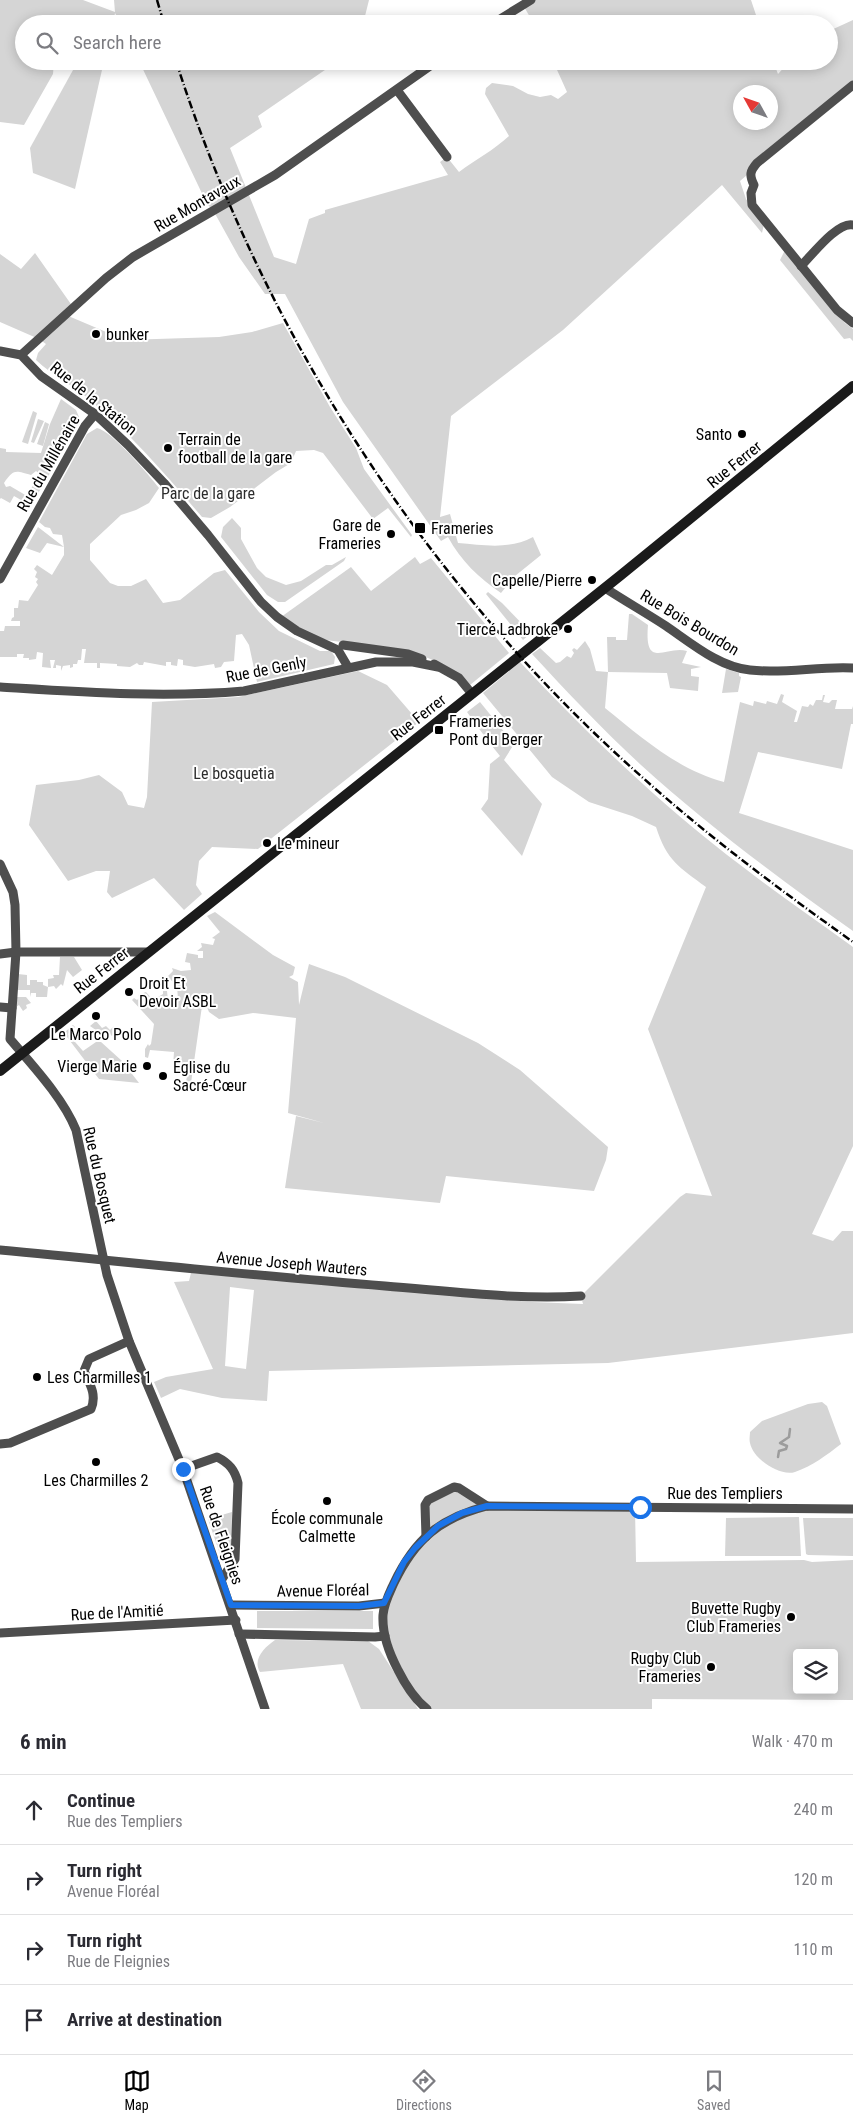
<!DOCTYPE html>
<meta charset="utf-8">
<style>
body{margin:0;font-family:"Roboto Condensed",sans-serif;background:#f2f2f3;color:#2b2b33}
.controls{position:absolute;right:15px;bottom:15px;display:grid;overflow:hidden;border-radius:5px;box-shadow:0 2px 12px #0003}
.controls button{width:45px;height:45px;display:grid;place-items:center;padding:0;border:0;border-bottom:1px solid #e1e1e2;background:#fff;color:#2b2b33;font:25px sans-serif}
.compass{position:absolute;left:733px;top:85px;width:45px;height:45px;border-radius:50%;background:#fff;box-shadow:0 2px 12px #0003;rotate:310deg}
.stop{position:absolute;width:15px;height:15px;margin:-11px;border:4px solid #1a73e8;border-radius:50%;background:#fff}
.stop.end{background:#1a73e8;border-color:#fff;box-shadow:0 1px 5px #0008}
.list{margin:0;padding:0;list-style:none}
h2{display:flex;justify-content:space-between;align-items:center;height:65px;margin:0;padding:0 20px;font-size:21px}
h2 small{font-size:16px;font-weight:400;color:#7c7c81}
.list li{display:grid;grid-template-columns:32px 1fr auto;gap:15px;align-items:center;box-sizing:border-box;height:70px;padding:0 20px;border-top:1px solid #e1e1e2}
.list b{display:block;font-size:19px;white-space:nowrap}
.list p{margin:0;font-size:16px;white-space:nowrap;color:#7c7c81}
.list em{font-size:16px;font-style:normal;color:#7c7c81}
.icon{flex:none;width:28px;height:28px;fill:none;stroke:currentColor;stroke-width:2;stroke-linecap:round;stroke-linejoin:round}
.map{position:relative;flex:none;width:853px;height:1709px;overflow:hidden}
.search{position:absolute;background:#fff;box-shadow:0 2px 12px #0003;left:15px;right:15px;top:15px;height:55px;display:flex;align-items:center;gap:12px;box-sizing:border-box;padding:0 18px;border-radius:28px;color:#7c7c81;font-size:19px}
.sheet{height:345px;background:#fff}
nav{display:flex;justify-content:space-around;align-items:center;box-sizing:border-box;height:70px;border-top:1px solid #e1e1e2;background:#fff;font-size:14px;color:#7c7c81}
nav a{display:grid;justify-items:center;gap:2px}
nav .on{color:#000}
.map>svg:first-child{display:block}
.green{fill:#d5d5d5;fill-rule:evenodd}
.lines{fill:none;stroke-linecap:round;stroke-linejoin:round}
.stream{stroke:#9c9c9c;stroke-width:2.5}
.minor{stroke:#4e4e4e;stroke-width:9}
.secondary{stroke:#1b1b1b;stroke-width:10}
.rail{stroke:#000;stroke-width:2.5;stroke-dasharray:8 2.5 1 2.5;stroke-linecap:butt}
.route{stroke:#1a73e8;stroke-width:6}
.poi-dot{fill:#000;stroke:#fff;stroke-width:2}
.labels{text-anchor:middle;stroke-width:4;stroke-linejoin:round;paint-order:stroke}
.street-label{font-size:16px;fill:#000;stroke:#fff}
.poi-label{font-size:16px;fill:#000;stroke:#fff;text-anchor:start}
.park-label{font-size:16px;fill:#2c2c2c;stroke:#fff}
</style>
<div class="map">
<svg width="853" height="1709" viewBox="0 0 853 1709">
<rect width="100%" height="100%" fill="#fff"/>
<!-- green -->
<g class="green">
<polygon points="0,0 83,0 115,12 114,0 369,0 363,24 121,24 115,13 113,24 24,24 24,61 54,61 53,74 24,125 0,122"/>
<polygon points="525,0 751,0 759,24 534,24 523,5"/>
<path d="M853,20V85L740,181L746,199L764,224L762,233L722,185L563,330L451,416L440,517L450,514L458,543C484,545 509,550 533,537L541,555L515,576L501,593C479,578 461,561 448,537L441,541L343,402L285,294H265L239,257L213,210L207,204L139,61H338L258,116L262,127L230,148L274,257L296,264L309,219L325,213V210L448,175L440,162L447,157L459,172C475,160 494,150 509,136L485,94L486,88L492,83L513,86L528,94L540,97L551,95L558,99L567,92L553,61H773L778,74L790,61H829V31ZM740,92H770V122H740Z"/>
<polygon points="78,61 104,61 75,189 33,173 30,148"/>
<polygon points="785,250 845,323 853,329 853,341 850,338 844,339 780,260"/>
<path d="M35,253L73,307L66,315L125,340L219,337L252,332L283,323L330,407L356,448L364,469L412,535L411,537L388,508L373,519L323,453L314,450L296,451L291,463L276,472L230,507L211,518L202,517C166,475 131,434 89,399C72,385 52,375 36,360L38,353L46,344L39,339L0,322V254L21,269Z"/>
<path d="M61,399L76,410L79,417L76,428L45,482L40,479L41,475L36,471L31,475C16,471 14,468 4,483L6,487L10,486L27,496L36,480L43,485L27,512L18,506L21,500L14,496L10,503L1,498L0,499V448L6,449V452L41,453L50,424Z"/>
<polygon points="33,411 37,413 28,444 22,442"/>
<polygon points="38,419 44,421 34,443 31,442"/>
<polygon points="45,422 49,424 43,446 37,444"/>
<path d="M97,428C112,431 149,475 159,488L149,503L136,510L121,515L90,544V560L110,583L118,586H131L146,579L163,603L180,600L214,573L225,570L259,612L279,631L320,651H331L335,657L334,664L257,682L249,645L242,634L236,635L234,661L224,662L221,667L215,668L214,664L195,667L183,665V660L178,659L177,666L171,665V662H166V666L144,662L143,665H139L137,663L130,667L117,666V664L100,663V668H97V663H84L86,649H82L81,660H78L77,664H73V667L70,668V665L63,666L61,671V666L56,665V668H53L55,660H50L51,668L42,667L43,653L37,652L36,659L29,660V658H23L24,654H17V657H0V631H4L5,626H20V621H11L12,618L14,617V608H18L19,600L28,601L38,585L36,582L38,579L35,577L37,572L34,569L37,565L52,575L64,555V547L47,543L40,553L26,548L38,527L64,547L62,535L53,534L50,528L45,527L39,522L87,434Z"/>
<polygon points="232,518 241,528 241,539 257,568 266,577 286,585 301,581 326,565 332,565 346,557 344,561 285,602 278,602 267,595 221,537 223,527"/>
<path d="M415,557L420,564L431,558L509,653L470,685C430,650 403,650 353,643C342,642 329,641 319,638C305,634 293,625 281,617L351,567L371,591Z"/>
<polygon points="488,592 502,603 531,633 523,640 486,594"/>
<path d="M629,614H632L648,625C644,671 666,645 687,651L682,663L701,667L691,669V676L699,677L698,691L670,688L667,673L608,672L605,708C641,737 678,770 724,782L740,702L753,706L754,701L766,704L767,701L777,704L781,694L784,695L782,702L797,711L794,722H797L802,706L808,707L810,704L813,706L816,700H822L823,695H825L823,702L829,703L832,700H837L835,709H852L853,706V724H851L842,769L758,752L739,813L853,850V931C780,879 707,825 641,765C603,730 567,692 532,654L540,648L556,663L560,662L567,656L571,658L574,653L572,650L574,648L577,650L585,641L590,649L596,671L608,672L607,637H616V640H627Z"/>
<path d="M520,662C589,736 662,806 743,867C779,895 816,920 853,947V1146L812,1234L833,1241L842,1231H853V1333L608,1363L269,1371L267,1401L222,1398L180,1389L161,1398L154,1382L166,1377L213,1369L174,1282L189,1281L191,1273L532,1302L583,1304L581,1296L680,1197L686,1193L712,1196L648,1029L706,887C679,867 667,861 656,827L632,816L589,802L552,777L483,693ZM230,1287L254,1290L246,1369L225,1366Z"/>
<polygon points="726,669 739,673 739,676 741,677 738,692 722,693"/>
<polygon points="358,671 387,685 419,722 258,849 212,847 199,861 196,885 202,894 184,910 154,878 112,898 107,892 110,871 96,871 68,881 29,825 36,785 79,780 99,775 122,792 128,805 144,808 147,797 152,702 238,697"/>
<polygon points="480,702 514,744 504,760 542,804 522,856 481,809 488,799 490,764 500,756 492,746 496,744 497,739 490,738 488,741 467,712"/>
<polygon points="215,912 273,955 295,967 293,975 289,977 298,982 299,1005 309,964 345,977 478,1043 520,1070 608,1147 606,1160 594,1191 446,1176 440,1203 285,1188 296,1116 324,1123 288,1113 296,1018 253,1013 219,1019 209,1012 206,1005 202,1006 190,1090 179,1089 179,1087 185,1088 187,1076 174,1073 175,1067 173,1066 174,1052 150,1050 148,1058 145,1057 145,1049 148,1044 149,1046 151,1044 154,1024 132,1000 134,998 137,1000 140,997 138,995 146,992 153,1000 163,994 163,991 167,991 168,1001 178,1000 177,985 167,977 173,971 172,968 181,971 191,970 190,963 185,962 187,953 198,955 198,958 203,958 203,951 197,951 202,947 201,943 213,945 215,939 212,938 220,932 207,916"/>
<polygon points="60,957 74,957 82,970 73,977 67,970 63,986 61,984 56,989 54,986 48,987 47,997 36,997 36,993 31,993 30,997 30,990 17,990 18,974 27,975 27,985 30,985 30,980 37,980 37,982 43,982 43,985 48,987 48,979 54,978 53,975 59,975"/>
<polygon points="17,997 26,997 31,1003 26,1005 27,1008 23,1011 19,1005 16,1007"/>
<polygon points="96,1021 102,1028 106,1026 110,1030 114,1026 118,1031 112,1036 108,1032 103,1035 90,1026"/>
<polygon points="73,1025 75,1027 68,1034 83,1051 96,1042 101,1042 122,1061 139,1083 99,1079 64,1033"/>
<path d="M822,1402L827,1406L841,1444C827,1455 812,1466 795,1472C780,1477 753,1459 750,1443C749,1440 750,1435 750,1432L762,1421L808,1404Z"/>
<path d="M454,1487L487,1506L635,1508L636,1562L804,1560L812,1562L853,1560V1700L652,1699V1709H427L401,1676L383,1615L404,1562L426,1537L425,1505ZM797,1653H834V1690H797Z"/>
<polygon points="232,1512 231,1560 223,1563 208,1519"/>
<polygon points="799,1517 801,1556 725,1556 726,1518"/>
<polygon points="803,1518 853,1518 853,1556 808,1555 806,1554"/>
<polygon points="257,1611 373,1611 373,1629 257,1628"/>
<path d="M275,1640L368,1641L379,1649L418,1709H361L343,1664L260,1672C252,1659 265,1647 275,1640Z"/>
</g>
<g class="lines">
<!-- stream -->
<polyline class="stream" points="778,1457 779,1451 786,1449 787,1446 780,1443 789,1437 790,1429"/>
<!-- minor -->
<g class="minor">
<polyline points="492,24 531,0"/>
<path d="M853,85L757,163C750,171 749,175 754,185L751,193L752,205L837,310L853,323"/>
<polyline points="397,90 447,157"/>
<path d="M801,266C812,255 838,221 853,225"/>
<polyline points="0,351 21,355 41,376 95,414 128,445 164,483 208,535 261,602 277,617 297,631 338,650 348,667"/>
<polyline points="21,355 106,278 133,257 275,175 437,61"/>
<polyline points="0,579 85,426 95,414"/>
<path d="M605,588C625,601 646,613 666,626C691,643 719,667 750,670C784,674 819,666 853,668"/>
<polyline points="343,645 408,654 422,659"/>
<polyline points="434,664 459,678 472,694"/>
<path d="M0,687C81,692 163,698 244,691L376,662H413L438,667"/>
<path d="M0,864L13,892L15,905L16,952L10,1039C33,1066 63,1098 76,1130L107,1275L129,1341L183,1469L265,1709"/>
<polyline points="0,954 16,952 148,952"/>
<polyline points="0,1007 12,1008"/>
<path d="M0,1250C128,1262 256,1276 385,1286C449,1291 516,1300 581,1296"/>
<path d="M0,1444L10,1443L91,1409C97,1395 90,1384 84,1371L89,1359L129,1341"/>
<path d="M183,1469L217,1457C229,1463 235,1470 238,1483L235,1559L222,1579"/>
<polyline points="426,1537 425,1505 428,1500 454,1487 459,1488 487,1506"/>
<polyline points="231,1605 359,1606 385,1603"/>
<polyline points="0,1633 236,1620"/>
<polyline points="239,1634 375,1637 385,1636"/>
<path d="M427,1709C414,1699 405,1684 398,1670C389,1653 382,1634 383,1615C384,1603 389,1594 394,1583C415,1539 440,1518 487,1506L853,1509"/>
</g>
<!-- secondary -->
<polyline class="secondary" points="0,1071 621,575 853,386"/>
<!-- rail -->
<g class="rail">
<polyline points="157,0 164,24"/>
<path d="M176,61C262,332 429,589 642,777C709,837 780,890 853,942"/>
</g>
</g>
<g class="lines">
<!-- route -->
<polyline class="route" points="183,1469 231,1605 359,1606 384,1603 404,1562 415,1548 438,1526 462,1513 487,1506 640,1507"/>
</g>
<!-- markers -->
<g class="poi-dot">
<circle cx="96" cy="334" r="5"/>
<circle cx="742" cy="434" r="5"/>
<circle cx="168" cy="448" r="5"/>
<rect x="414" y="522" width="12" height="12" rx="2.5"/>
<circle cx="391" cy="534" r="5"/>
<circle cx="592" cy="580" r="5"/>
<circle cx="568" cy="629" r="5"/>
<rect x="434" y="725" width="10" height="10" rx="2.5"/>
<circle cx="267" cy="843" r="5"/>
<circle cx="129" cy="992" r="5"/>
<circle cx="96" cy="1016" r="5"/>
<circle cx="147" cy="1066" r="5"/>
<circle cx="163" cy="1076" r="5"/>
<circle cx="37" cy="1377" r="5"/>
<circle cx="96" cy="1462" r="5"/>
<circle cx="327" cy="1501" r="5"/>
<circle cx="791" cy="1617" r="5"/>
<circle cx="711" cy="1667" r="5"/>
</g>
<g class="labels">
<!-- street labels -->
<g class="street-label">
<text transform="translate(197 203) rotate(-30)" y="6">Rue Montavaux</text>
<text transform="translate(94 398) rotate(39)" y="6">Rue de la Station</text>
<text transform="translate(48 463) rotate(-60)" y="6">Rue du Millénaire</text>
<text transform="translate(734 464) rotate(-39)" y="6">Rue Ferrer</text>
<text transform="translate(690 622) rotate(31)" y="6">Rue Bois Bourdon</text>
<text transform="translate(266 669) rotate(-11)" y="6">Rue de Genly</text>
<text transform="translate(418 717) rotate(-38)" y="6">Rue Ferrer</text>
<text transform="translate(101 970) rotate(-38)" y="6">Rue Ferrer</text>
<text transform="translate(100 1175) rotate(77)" y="6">Rue du Bosquet</text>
<text transform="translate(292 1263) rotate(5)" y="6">Avenue Joseph Wauters</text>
<text x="725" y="1499">Rue des Templiers</text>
<text transform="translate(222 1535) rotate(71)" y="6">Rue de Fleignies</text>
<text transform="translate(323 1590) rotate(-1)" y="6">Avenue Floréal</text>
<text transform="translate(117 1612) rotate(-3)" y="6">Rue de l'Amitié</text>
</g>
<!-- poi labels -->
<g class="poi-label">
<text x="106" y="340">bunker</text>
<text x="732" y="440" text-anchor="end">Santo</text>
<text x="178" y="445">Terrain de<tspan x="178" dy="18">football de la gare</tspan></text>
<text x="381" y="531" text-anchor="end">Gare de<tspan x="381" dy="18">Frameries</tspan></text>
<text x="431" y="534">Frameries</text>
<text x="582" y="586" text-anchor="end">Capelle/Pierre</text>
<text x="558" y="635" text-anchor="end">Tiercé Ladbroke</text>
<text x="449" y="727">Frameries<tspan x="449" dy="18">Pont du Berger</tspan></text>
<text x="277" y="849">Le mineur</text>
<text x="139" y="989">Droit Et<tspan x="139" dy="18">Devoir ASBL</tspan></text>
<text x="96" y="1040" text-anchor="middle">Le Marco Polo</text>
<text x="137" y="1072" text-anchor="end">Vierge Marie</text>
<text x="173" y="1073">Église du<tspan x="173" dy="18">Sacré-Cœur</tspan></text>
<text x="47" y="1383">Les Charmilles 1</text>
<text x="96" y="1486" text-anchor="middle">Les Charmilles 2</text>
<text x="327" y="1524" text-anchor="middle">École communale<tspan x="327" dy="18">Calmette</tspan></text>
<text x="781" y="1614" text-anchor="end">Buvette Rugby<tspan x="781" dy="18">Club Frameries</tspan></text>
<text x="701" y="1664" text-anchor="end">Rugby Club<tspan x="701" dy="18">Frameries</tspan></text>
</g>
<!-- park labels -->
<g class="park-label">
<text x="208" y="499">Parc de la gare</text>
<text x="234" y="779">Le bosquetia</text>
</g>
</g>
</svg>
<div class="controls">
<button><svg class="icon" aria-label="layers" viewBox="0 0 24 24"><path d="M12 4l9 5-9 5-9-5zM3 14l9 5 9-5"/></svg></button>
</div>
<svg class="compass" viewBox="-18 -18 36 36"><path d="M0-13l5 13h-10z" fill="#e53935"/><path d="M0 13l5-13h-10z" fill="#7c7c81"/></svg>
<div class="stop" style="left:640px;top:1507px"></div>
<div class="stop end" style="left:183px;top:1469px"></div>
<div class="search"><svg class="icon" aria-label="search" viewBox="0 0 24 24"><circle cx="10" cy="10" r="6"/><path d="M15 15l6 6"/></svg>Search here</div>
</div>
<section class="sheet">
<h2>6 min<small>Walk · 470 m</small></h2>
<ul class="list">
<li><svg class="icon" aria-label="ahead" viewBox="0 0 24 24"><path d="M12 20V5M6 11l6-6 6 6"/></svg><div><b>Continue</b><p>Rue des Templiers</p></div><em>240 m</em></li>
<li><svg class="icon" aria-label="right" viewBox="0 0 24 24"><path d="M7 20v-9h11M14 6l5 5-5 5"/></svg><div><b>Turn right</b><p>Avenue Floréal</p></div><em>120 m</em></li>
<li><svg class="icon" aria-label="right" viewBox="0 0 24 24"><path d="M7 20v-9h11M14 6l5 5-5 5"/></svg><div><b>Turn right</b><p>Rue de Fleignies</p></div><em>110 m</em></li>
<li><svg class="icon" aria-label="arrive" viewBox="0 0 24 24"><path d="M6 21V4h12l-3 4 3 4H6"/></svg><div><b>Arrive at destination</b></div></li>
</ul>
</section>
<nav>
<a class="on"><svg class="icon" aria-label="map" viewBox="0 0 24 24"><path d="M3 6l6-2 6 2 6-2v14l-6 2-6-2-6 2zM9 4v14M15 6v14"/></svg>Map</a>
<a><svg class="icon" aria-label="directions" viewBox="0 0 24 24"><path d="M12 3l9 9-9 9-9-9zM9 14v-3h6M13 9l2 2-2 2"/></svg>Directions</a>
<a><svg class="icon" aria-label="saved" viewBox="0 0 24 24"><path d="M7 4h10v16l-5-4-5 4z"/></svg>Saved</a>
</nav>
